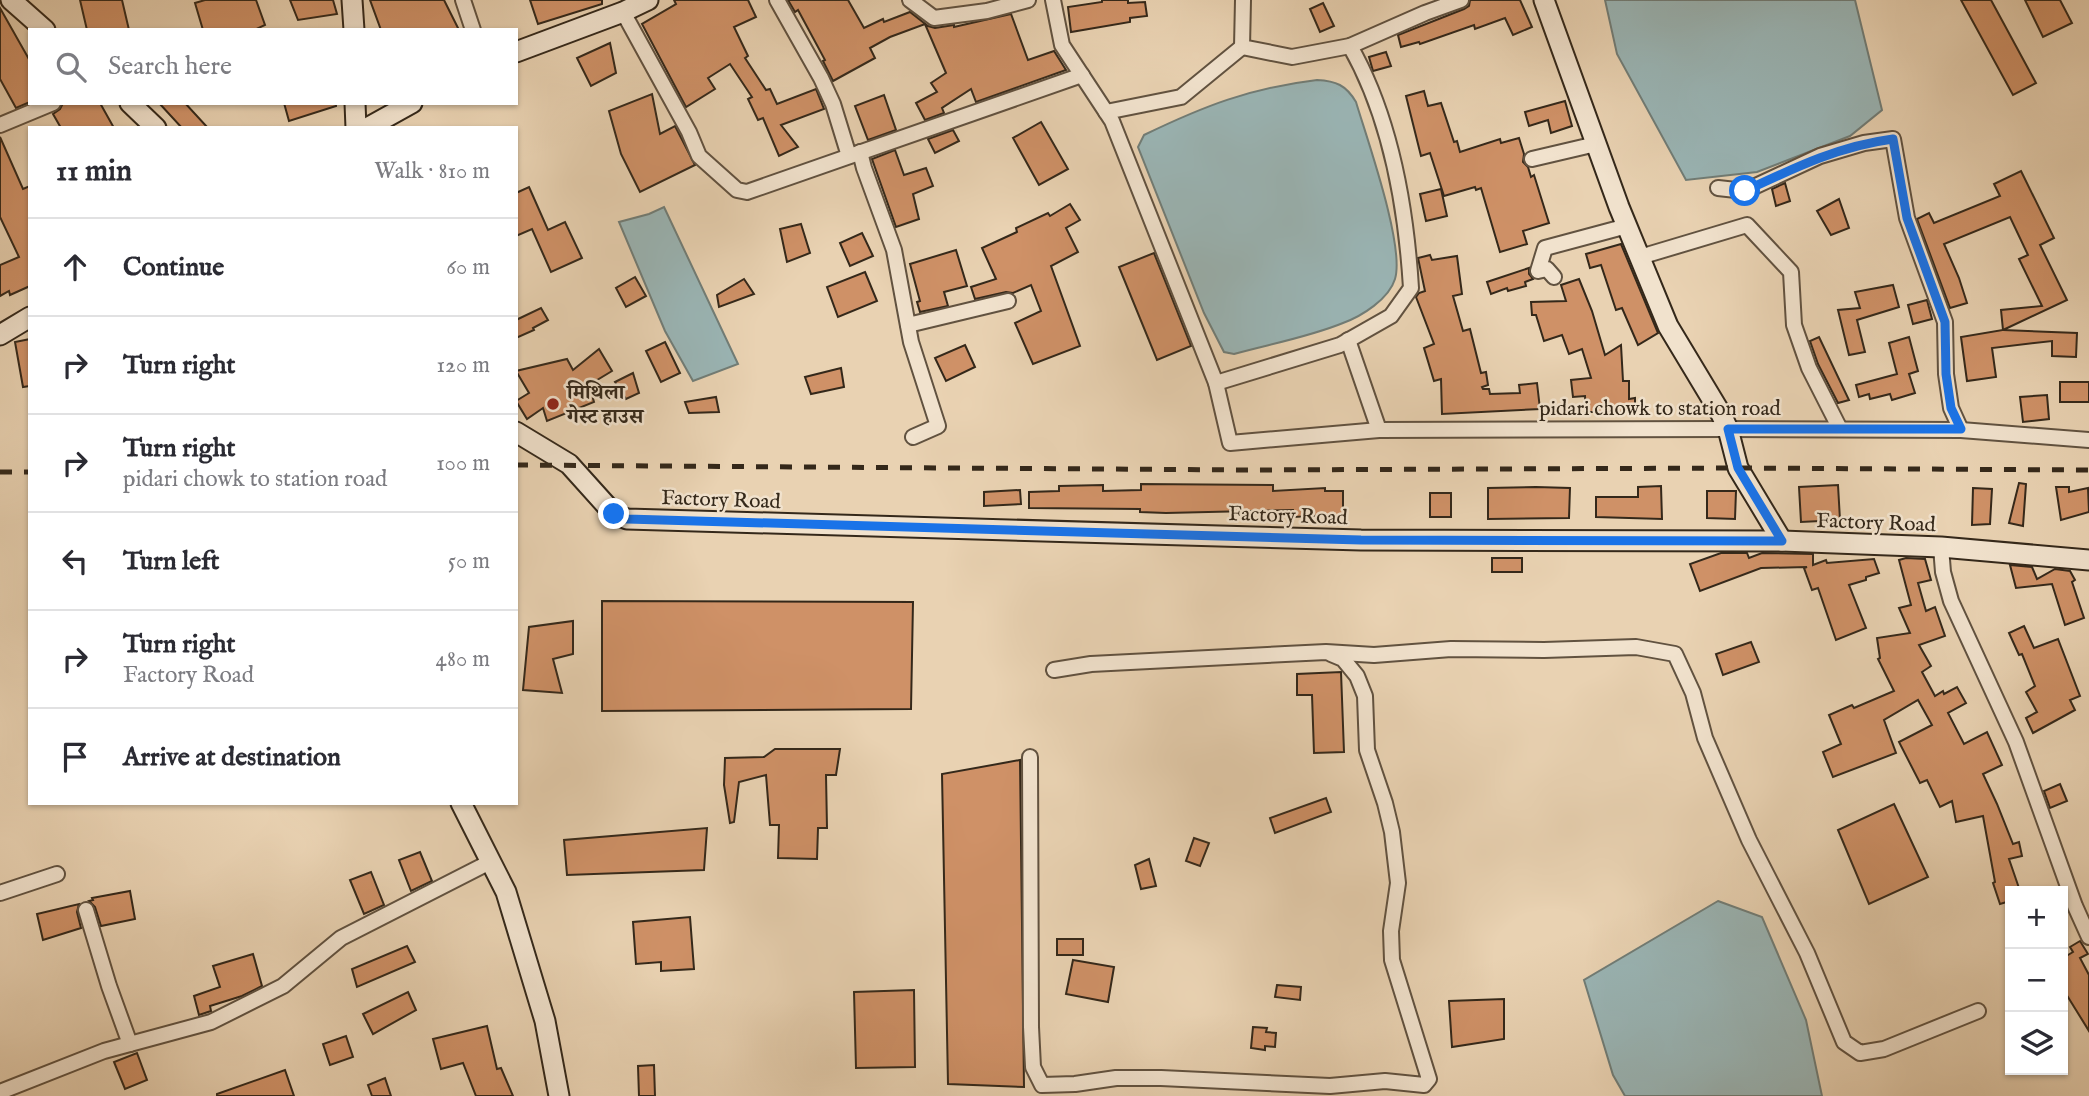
<!DOCTYPE html>
<meta charset="utf-8">
<style>
body{margin:0;font-family:"IM FELL English","Noto Serif Devanagari",serif;background:#f2f2f3;color:#2b2b33}
.controls{position:absolute;right:21px;bottom:21px;display:grid;overflow:hidden;border-radius:0px;box-shadow:0 2px 5px #0004}
.controls button{width:63px;height:63px;display:grid;place-items:center;padding:0;border:0;border-bottom:2px solid #e1e1e2;background:#fff;color:#2b2b33;font:35px sans-serif}
.stop{position:absolute;width:21px;height:21px;margin:-16px;border:5px solid #1a73e8;border-radius:50%;background:#fff}
.stop.end{background:#1a73e8;border-color:#fff;box-shadow:0 2px 7px #0008}
.list{margin:0;padding:0;list-style:none}
h2{display:flex;justify-content:space-between;align-items:center;height:91px;margin:0;padding:0 28px;font-size:30px}
h2 small{font-size:23px;font-weight:400;color:#7c7c81}
.list li{display:grid;grid-template-columns:46px 1fr auto;gap:21px;align-items:center;box-sizing:border-box;height:98px;padding:0 28px;border-top:2px solid #e1e1e2}
.list b{display:block;font-size:26px;white-space:nowrap}
.list p{margin:0;font-size:23px;white-space:nowrap;color:#7c7c81}
.list em{font-size:23px;font-style:normal;color:#7c7c81}
.icon{flex:none;width:38px;height:38px;fill:none;stroke:currentColor;stroke-width:2;stroke-linecap:round;stroke-linejoin:round}
.map{position:relative;flex:none;width:2089px;height:1096px;overflow:hidden}
.search{position:absolute;background:#fff;box-shadow:0 2px 5px #0004;left:28px;top:28px;width:490px;height:77px;display:flex;align-items:center;gap:18px;box-sizing:border-box;padding:0 24px;border-radius:0px;color:#7c7c81;font-size:26px}
.panel{position:absolute;background:#fff;box-shadow:0 2px 5px #0004;left:28px;top:126px;width:490px;height:679px;border-radius:0px}
.map>svg:first-child{display:block}
.water{fill:#9ab5b5;stroke:#717d77;stroke-width:2}
.building{fill:#cf9167;stroke:#34281a;stroke-width:2}
.lines{fill:none;stroke-linecap:round;stroke-linejoin:round}
.street-casing{stroke:#615240;stroke-width:18}
.secondary-casing{stroke:#34281a;stroke-width:23}
.street{stroke:#f1e2cd;stroke-width:14}
.secondary{stroke:#f1e2cd;stroke-width:19}
.rail{stroke:#34281a;stroke-width:5;stroke-dasharray:12 12;stroke-linecap:butt}
.route{stroke:#1a73e8;stroke-width:9}
.poi-dot{fill:#8f2418;stroke:#f1e2cd;stroke-width:2.5}
.labels{text-anchor:middle;stroke-width:5;stroke-linejoin:round;paint-order:stroke}
.poi-label{font-size:21px;font-weight:bold;fill:#34281a;stroke:#f1e2cd;text-anchor:start}
.street-label{font-size:21px;fill:#34281a;stroke:#f1e2cd}
</style>
<div class="map">
<svg width="2089" height="1096" viewBox="0 0 2089 1096">
<rect width="100%" height="100%" fill="#e9d2b2"/>
<filter id="stains"><feTurbulence type="fractalNoise" baseFrequency=".00286" numOctaves="4"/><feColorMatrix values="0 0 0 0 .2 0 0 0 0 .09 0 0 0 0 .02 0 0 0 .5 -.17"/></filter>
<radialGradient id="worn" r=".72"><stop offset=".6" stop-color="#630" stop-opacity="0"/><stop offset="1" stop-color="#630" stop-opacity=".3"/></radialGradient>
<!-- water -->
<g class="water">
<polygon points="1605,0 1855,0 1882,110 1850,136 1757,172 1686,180 1617,54"/>
<path d="M1317,80C1336,81 1346,85 1356,102C1367,139 1405,246 1395,279C1389,299 1362,316 1343,323C1309,337 1270,344 1234,354L1224,352L1204,313L1138,147L1144,135C1204,106 1250,88 1317,80Z"/>
<polygon points="664,207 738,364 693,381 665,331 619,222 649,214"/>
<polygon points="1718,901 1762,917 1806,1020 1822,1096 1625,1096 1613,1075 1584,980"/>
</g>
<!-- building -->
<g class="building">
<polygon points="80,0 122,0 129,30 87,30"/>
<polygon points="205,0 256,0 265,25 254,30 203,30 195,3"/>
<polygon points="290,0 333,0 337,14 298,20"/>
<polygon points="370,0 444,0 459,30 381,30"/>
<polygon points="530,0 602,0 602,4 538,24"/>
<polygon points="674,0 748,0 756,17 734,27 748,56 745,58 766,90 770,89 777,104 816,89 824,109 781,125 798,147 779,156 763,118 758,120 748,99 752,97 730,64 708,78 715,89 686,107 642,24 676,4"/>
<polygon points="788,0 848,0 864,28 883,19 884,22 910,12 928,26 935,28 954,25 954,27 1011,14 1028,60 1054,51 1066,70 976,102 971,89 942,108 944,113 925,120 916,103 937,92 931,83 946,73 925,24 890,37 870,48 875,58 833,81 823,61 825,60 798,10 795,12"/>
<polygon points="1102,0 1128,0 1128,3 1145,2 1147,16 1130,18 1130,22 1071,32 1068,7 1102,2"/>
<polygon points="1470,0 1520,0 1532,27 1513,35 1505,18 1475,29 1474,25 1420,44 1419,42 1401,47 1398,35 1464,9 1469,6"/>
<polygon points="1961,0 1991,0 2036,83 2013,95"/>
<polygon points="2025,0 2060,0 2072,23 2043,37"/>
<polygon points="1323,3 1334,26 1320,32 1310,9"/>
<polygon points="0,8 30,61 30,102 16,108 0,79"/>
<polygon points="610,43 616,73 591,86 577,58"/>
<polygon points="1386,52 1391,66 1373,71 1369,57"/>
<polygon points="1424,91 1428,106 1441,103 1454,142 1457,141 1460,152 1500,139 1501,143 1519,138 1524,154 1523,162 1528,167 1531,177 1534,175 1549,223 1523,231 1527,244 1500,252 1481,188 1476,190 1475,187 1444,196 1430,153 1421,156 1406,96"/>
<polygon points="652,94 660,134 675,126 695,165 640,192 621,154 609,111"/>
<polygon points="884,95 896,130 868,140 855,106"/>
<polygon points="1565,101 1572,126 1551,133 1548,120 1529,126 1525,112"/>
<polygon points="63,103 100,103 114,128 61,128 53,114 60,109"/>
<polygon points="159,103 185,103 208,128 182,128"/>
<polygon points="284,103 336,103 336,106 289,121"/>
<polygon points="1041,122 1068,169 1039,185 1013,138"/>
<polygon points="953,130 959,141 935,153 928,139"/>
<polygon points="0,137 23,189 30,186 30,286 10,295 9,291 0,296 0,265 19,257 0,217"/>
<polygon points="895,150 904,175 926,168 933,186 913,194 919,219 896,227 872,159"/>
<polygon points="2021,171 2054,238 2040,245 2067,300 2003,330 2077,333 2076,357 2052,356 2052,341 1992,348 1996,377 1967,381 1961,337 2003,330 2001,310 2042,306 2019,259 2028,255 2010,217 1944,244 1959,278 1967,303 1950,308 1917,219 1929,213 1934,223 2000,196 1994,184"/>
<polygon points="1785,183 1790,201 1776,206 1772,189"/>
<polygon points="529,187 548,230 565,222 582,258 551,272 532,229 516,236 516,193"/>
<polygon points="1441,189 1447,216 1426,221 1420,194"/>
<polygon points="1839,199 1849,228 1831,235 1817,211"/>
<polygon points="1070,204 1080,220 1066,228 1078,252 1051,266 1080,346 1033,364 1015,323 1041,311 1031,285 1013,293 1006,292 975,299 971,287 996,279 982,248 1017,232 1016,228 1048,213 1050,216"/>
<polygon points="801,224 810,253 787,262 780,229"/>
<polygon points="862,233 873,256 850,266 840,243"/>
<polygon points="1621,244 1658,333 1638,345 1622,308 1616,310 1601,265 1590,268 1586,254"/>
<polygon points="956,250 967,286 944,292 948,306 920,312 917,302 920,301 910,264"/>
<polygon points="1154,253 1191,346 1157,360 1119,267"/>
<polygon points="1430,255 1432,260 1457,256 1462,294 1453,296 1463,331 1470,329 1481,373 1486,372 1488,385 1482,387 1483,389 1489,389 1490,394 1520,393 1519,385 1537,383 1540,409 1442,414 1441,379 1434,381 1424,348 1434,344 1416,297 1419,293 1425,291 1418,258"/>
<polygon points="1529,268 1529,274 1533,279 1525,282 1526,286 1508,291 1507,288 1491,294 1487,282"/>
<polygon points="865,272 877,301 838,317 827,287"/>
<polygon points="635,277 646,296 626,307 616,288"/>
<polygon points="744,279 754,294 719,307 717,295"/>
<polygon points="1579,279 1592,311 1605,355 1621,345 1623,381 1629,381 1629,399 1635,398 1635,412 1586,412 1585,396 1573,397 1571,380 1591,378 1582,349 1569,354 1562,335 1544,341 1536,315 1532,315 1531,302 1566,301 1561,285"/>
<polygon points="1893,285 1899,307 1857,320 1865,352 1849,355 1838,310 1860,308 1855,292"/>
<polygon points="1927,300 1932,319 1913,324 1908,305"/>
<polygon points="541,308 548,320 533,328 534,330 516,338 516,320"/>
<polygon points="1819,337 1849,400 1838,403 1818,364 1810,341"/>
<polygon points="1909,337 1918,371 1909,374 1915,393 1892,400 1890,394 1870,399 1869,394 1859,397 1856,385 1897,374 1889,343"/>
<polygon points="30,339 30,386 23,387 15,342"/>
<polygon points="665,342 680,373 661,382 646,351"/>
<polygon points="965,345 975,367 946,381 935,358"/>
<polygon points="599,349 612,371 589,385 594,402 547,421 543,408 527,419 516,401 529,393 516,371 567,359 573,370"/>
<polygon points="841,368 844,387 811,394 805,377"/>
<polygon points="633,373 639,393 626,399 615,382"/>
<rect x="2060" y="382" width="29" height="20"/>
<polygon points="2047,395 2049,419 2023,422 2020,397"/>
<polygon points="716,397 719,412 689,413 685,402"/>
<polygon points="2019,483 2026,484 2023,526 2009,523"/>
<polygon points="1141,484 1273,485 1273,491 1325,488 1325,491 1343,491 1343,517 1328,517 1328,515 1294,517 1293,510 1166,513 1140,512 1140,509 1029,508 1029,492 1059,491 1059,486 1103,485 1103,491 1141,490"/>
<polygon points="1838,485 1840,520 1801,522 1799,487"/>
<polygon points="1661,486 1662,519 1596,517 1596,497 1638,497 1638,487"/>
<polygon points="1536,487 1570,488 1569,518 1488,519 1488,488"/>
<polygon points="2056,487 2069,487 2069,492 2088,488 2089,512 2061,520"/>
<polygon points="1973,488 1992,489 1990,524 1972,525"/>
<polygon points="1020,490 1021,504 984,506 984,492"/>
<polygon points="1707,491 1736,491 1735,519 1707,518"/>
<rect x="1430" y="493" width="21" height="24"/>
<polygon points="1721,553 1747,553 1749,558 1762,553 1813,554 1813,565 1826,560 1827,563 1874,559 1879,573 1866,577 1866,580 1849,585 1866,628 1836,640 1818,588 1812,590 1804,568 1807,567 1761,568 1700,591 1690,564"/>
<rect x="1492" y="558" width="30" height="14"/>
<polygon points="1906,558 1925,559 1931,580 1918,583 1926,611 1935,607 1945,636 1919,645 1931,666 1922,672 1935,696 1943,691 1944,694 1957,687 1966,703 1948,713 1964,744 1987,732 2002,765 1983,774 1997,804 2013,844 2019,842 2022,856 2009,859 2020,891 2010,891 2010,901 2000,904 1993,883 1995,882 1983,816 1956,822 1952,801 1940,807 1927,780 1920,783 1899,742 1932,725 1918,700 1884,720 1896,753 1833,777 1823,752 1841,744 1829,715 1852,705 1854,708 1894,691 1878,659 1880,658 1877,638 1910,633 1899,608 1911,605 1899,560"/>
<polygon points="2010,565 2032,567 2037,579 2055,569 2070,571 2075,580 2072,582 2084,618 2065,625 2052,584 2016,588"/>
<polygon points="602,601 913,602 911,709 602,711"/>
<polygon points="573,621 573,654 553,659 562,693 523,690 529,627"/>
<polygon points="2024,626 2034,648 2058,639 2080,696 2070,700 2075,710 2033,733 2026,718 2037,712 2026,692 2035,686 2022,654 2019,655 2009,633"/>
<polygon points="1751,642 1759,662 1723,675 1716,654"/>
<polygon points="1341,672 1344,752 1314,753 1312,695 1297,695 1297,674"/>
<polygon points="775,749 840,749 836,775 826,775 827,828 818,828 817,859 778,858 779,825 770,825 766,775 739,782 734,822 730,823 724,785 725,758 764,757"/>
<polygon points="1020,760 1024,1087 948,1084 942,774"/>
<polygon points="2060,784 2067,801 2050,808 2044,791"/>
<polygon points="1326,798 1331,812 1275,833 1270,818"/>
<polygon points="1894,804 1928,877 1869,904 1838,830"/>
<polygon points="707,828 704,870 567,875 564,840"/>
<polygon points="1194,838 1209,843 1200,866 1186,861"/>
<polygon points="420,852 432,881 411,891 399,860"/>
<polygon points="1149,859 1156,886 1141,889 1135,865"/>
<polygon points="371,872 384,905 364,914 350,880"/>
<polygon points="130,891 135,919 101,926 95,907 89,901 93,900 92,898"/>
<polygon points="79,904 77,912 81,928 43,940 37,914"/>
<polygon points="690,917 694,969 661,971 661,962 636,964 633,922"/>
<rect x="1057" y="939" width="26" height="16"/>
<polygon points="2080,941 2088,954 2080,958 2089,975 2089,1031 2063,989 2063,958 2073,952 2070,947"/>
<polygon points="407,946 415,962 357,987 352,969"/>
<polygon points="253,954 262,986 242,996 210,1006 211,1011 199,1015 194,996 220,987 213,966"/>
<polygon points="1073,960 1114,967 1108,1002 1066,994"/>
<polygon points="1277,985 1301,987 1300,1000 1275,997"/>
<polygon points="914,990 915,1067 856,1068 854,992"/>
<polygon points="408,992 416,1010 373,1034 363,1014"/>
<polygon points="1504,999 1504,1039 1452,1047 1449,1001"/>
<polygon points="487,1026 497,1069 501,1068 513,1096 476,1096 463,1063 441,1069 433,1039"/>
<polygon points="1253,1027 1267,1028 1266,1032 1276,1033 1275,1047 1265,1046 1265,1050 1251,1048"/>
<polygon points="346,1036 353,1057 330,1065 323,1044"/>
<polygon points="137,1053 147,1080 125,1089 114,1062"/>
<polygon points="654,1065 655,1096 639,1096 638,1066"/>
<polygon points="285,1070 294,1096 217,1096 217,1094"/>
<polygon points="385,1078 391,1096 372,1096 368,1085"/>
</g>
<g class="lines">
<!-- street casing -->
<g class="street-casing">
<g id="street">
<polyline points="463,0 473,30"/>
<polyline points="777,0 821,78 833,104 849,156"/>
<polyline points="910,0 934,18 987,11 1028,0"/>
<polyline points="1053,0 1062,45 1112,121 1216,383 1230,443 1379,430 1728,429 1961,430 2089,440"/>
<polyline points="1243,0 1242,47 1292,57 1350,46 1425,13 1461,0"/>
<polyline points="623,12 689,132 699,156 737,190 747,192 1082,75"/>
<polyline points="1106,112 1181,97 1242,47"/>
<polyline points="0,125 53,103"/>
<polyline points="860,152 864,168 894,250 911,342 938,426 913,437"/>
<polyline points="1532,159 1596,144"/>
<polyline points="1718,188 1745,191 1820,156 1864,143 1893,139 1907,218 1945,322 1946,374 1951,408 1961,430"/>
<polyline points="1640,257 1747,225 1791,272 1794,325 1809,368 1840,429"/>
<polyline points="1554,277 1547,269 1538,271 1545,248 1627,226"/>
<polyline points="908,325 1008,301"/>
<polyline points="1348,340 1379,430"/>
<path d="M1216,383L1340,345L1391,316L1411,288C1406,206 1391,118 1350,46"/>
<polyline points="1941,547 1943,572 1951,601 2016,742 2075,906 2089,937"/>
<polyline points="1054,670 1091,664 1326,652 1374,655 1451,649 1544,650 1636,647 1675,654 1693,693 1705,738 1749,840 1807,953 1844,1042 1860,1053 1884,1049 1978,1011"/>
<polyline points="1030,757 1031,1027 1033,1067 1042,1085 1075,1084 1116,1078 1161,1078 1330,1086 1385,1081 1424,1085 1429,1079 1392,960 1391,931 1398,883 1392,832 1385,803 1367,750 1365,696 1357,676 1343,659 1331,654"/>
<polyline points="0,893 57,874"/>
<polyline points="86,910 109,986 130,1044"/>
<polyline points="0,1092 104,1051 211,1022 283,986 341,938 490,862"/>
</g>
</g>
<!-- secondary casing -->
<g class="secondary-casing">
<g id="secondary">
<polyline points="11,0 45,30"/>
<polyline points="352,0 354,30"/>
<polyline points="1544,0 1619,207 1668,326 1721,414 1728,429 1738,468 1782,541"/>
<polyline points="516,52 623,12 648,0"/>
<polyline points="130,103 156,128"/>
<polyline points="355,103 356,128"/>
<polyline points="367,128 412,103"/>
<polyline points="0,335 30,317"/>
<polyline points="516,432 569,464 614,514 627,519 1361,540 1782,541 1941,547 2089,560"/>
<polyline points="461,803 506,892 545,1021 559,1096"/>
</g>
</g>
<!-- street -->
<use href="#street" class="street"/>
<!-- secondary -->
<use href="#secondary" class="secondary"/>
<!-- rail -->
<g class="rail">
<polyline points="516,465 1245,470 1738,468 2089,470"/>
<polyline points="0,472 30,472"/>
</g>
</g>
<g class="lines">
<!-- route -->
<path class="route" d="M614,514L627,519L1361,540L1782,541L1738,468L1728,429H1961L1951,408L1946,374L1945,322L1907,218L1893,139C1839,146 1794,168 1745,191"/>
</g>
<!-- markers -->
<circle class="poi-dot" cx="553" cy="404" r="7"/>
<g class="labels">
<!-- poi labels -->
<g class="poi-label">
<text x="567" y="399">मिथिला<tspan x="567" dy="24">गेस्ट हाउस</tspan></text>
</g>
<!-- street labels -->
<g class="street-label">
<text x="1660" y="415">pidari chowk to station road</text>
<text transform="translate(721 499) rotate(2)" y="7">Factory Road</text>
<text transform="translate(1288 515) rotate(2)" y="7">Factory Road</text>
<text transform="translate(1876 522) rotate(2)" y="7">Factory Road</text>
</g>
</g>
<rect width="100%" height="100%" filter="url(#stains)"/>
<rect width="100%" height="100%" fill="url(#worn)"/>
</svg>
<div class="controls">
<button>+</button>
<button>−</button>
<button><svg class="icon" aria-label="layers" viewBox="0 0 24 24"><path d="M12 4l9 5-9 5-9-5zM3 14l9 5 9-5"/></svg></button>
</div>
<div class="stop" style="left:1745px;top:191px"></div>
<div class="stop end" style="left:614px;top:514px"></div>
<div class="search"><svg class="icon" aria-label="search" viewBox="0 0 24 24"><circle cx="10" cy="10" r="6"/><path d="M15 15l6 6"/></svg>Search here</div>
<section class="panel">
<h2>11 min<small>Walk · 810 m</small></h2>
<ul class="list">
<li><svg class="icon" aria-label="ahead" viewBox="0 0 24 24"><path d="M12 20V5M6 11l6-6 6 6"/></svg><div><b>Continue</b></div><em>60 m</em></li>
<li><svg class="icon" aria-label="right" viewBox="0 0 24 24"><path d="M7 20v-9h11M14 6l5 5-5 5"/></svg><div><b>Turn right</b></div><em>120 m</em></li>
<li><svg class="icon" aria-label="right" viewBox="0 0 24 24"><path d="M7 20v-9h11M14 6l5 5-5 5"/></svg><div><b>Turn right</b><p>pidari chowk to station road</p></div><em>100 m</em></li>
<li><svg class="icon" aria-label="left" viewBox="0 0 24 24"><path d="M17 20v-9H6M10 6l-5 5 5 5"/></svg><div><b>Turn left</b></div><em>50 m</em></li>
<li><svg class="icon" aria-label="right" viewBox="0 0 24 24"><path d="M7 20v-9h11M14 6l5 5-5 5"/></svg><div><b>Turn right</b><p>Factory Road</p></div><em>480 m</em></li>
<li><svg class="icon" aria-label="arrive" viewBox="0 0 24 24"><path d="M6 21V4h12l-3 4 3 4H6"/></svg><div><b>Arrive at destination</b></div></li>
</ul>
</section>
</div>
